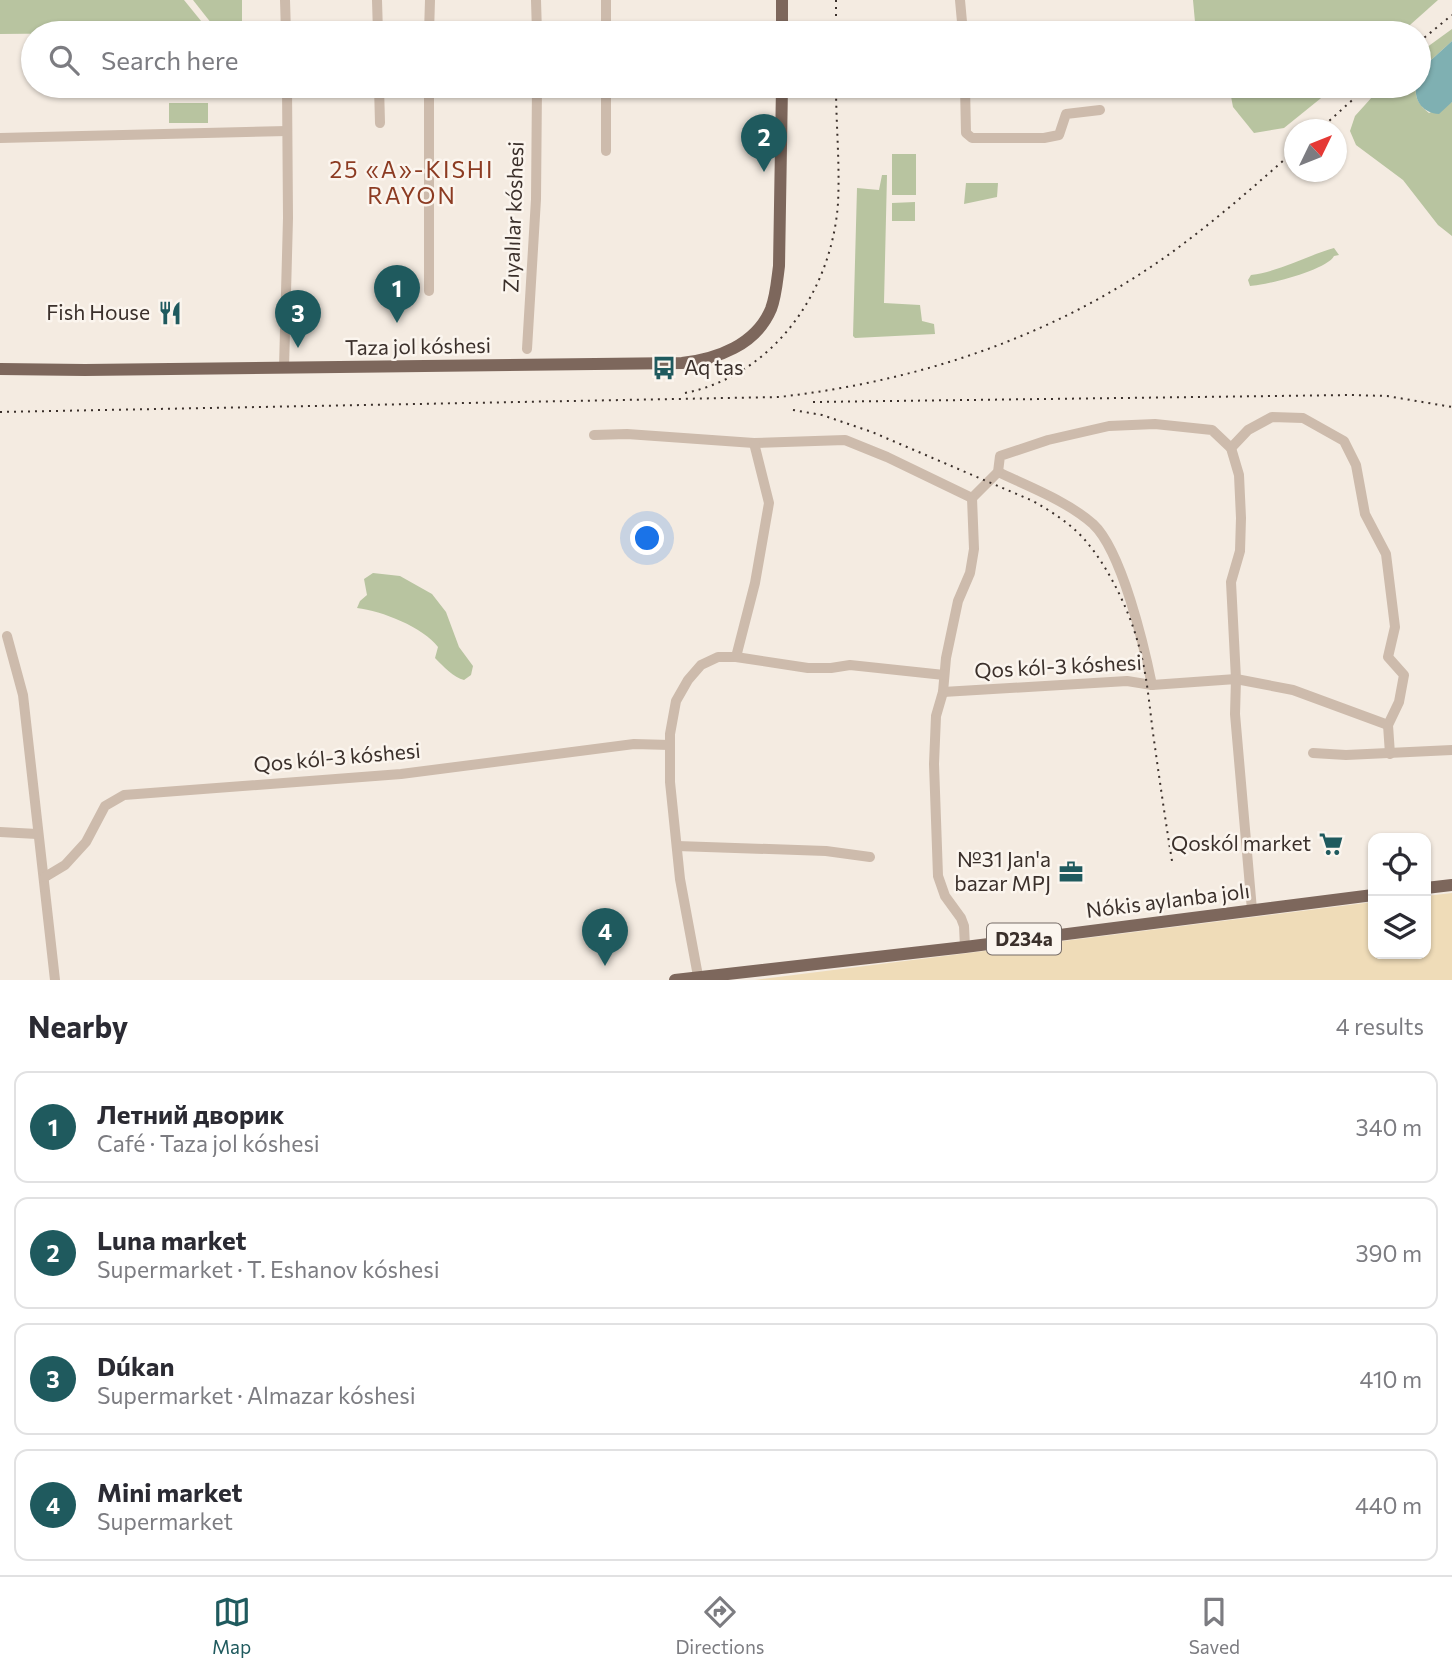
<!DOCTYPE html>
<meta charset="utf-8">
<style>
body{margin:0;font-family:Commissioner,sans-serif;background:#f2f2f3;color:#2b2b33}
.controls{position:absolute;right:21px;bottom:21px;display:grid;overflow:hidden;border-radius:14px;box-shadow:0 2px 5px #0004}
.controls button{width:63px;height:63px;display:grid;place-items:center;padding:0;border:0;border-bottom:2px solid #e1e1e2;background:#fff;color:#2b2b33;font:35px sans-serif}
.compass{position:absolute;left:1284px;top:119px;width:63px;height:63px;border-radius:50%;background:#fff;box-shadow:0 2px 5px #0004;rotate:47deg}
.you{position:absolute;left:648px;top:539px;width:24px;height:24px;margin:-18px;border:5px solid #fff;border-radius:50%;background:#1a73e8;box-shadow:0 0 0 10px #1a73e833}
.badge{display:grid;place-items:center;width:46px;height:46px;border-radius:50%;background:#1f5a5e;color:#fff;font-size:23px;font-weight:700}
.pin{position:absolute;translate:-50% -58px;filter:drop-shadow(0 2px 4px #0008)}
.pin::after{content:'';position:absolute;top:37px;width:24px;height:21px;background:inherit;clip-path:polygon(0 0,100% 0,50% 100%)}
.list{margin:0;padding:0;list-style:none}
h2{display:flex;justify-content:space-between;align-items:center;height:91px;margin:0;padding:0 28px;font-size:30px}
h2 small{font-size:23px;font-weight:400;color:#7c7c81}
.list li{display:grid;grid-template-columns:46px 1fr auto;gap:21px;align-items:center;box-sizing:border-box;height:112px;margin:0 14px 14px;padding:0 14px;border:2px solid #e1e1e2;border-radius:14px}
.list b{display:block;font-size:26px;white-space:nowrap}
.list p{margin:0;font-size:23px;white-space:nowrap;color:#7c7c81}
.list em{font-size:23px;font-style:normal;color:#7c7c81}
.icon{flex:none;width:38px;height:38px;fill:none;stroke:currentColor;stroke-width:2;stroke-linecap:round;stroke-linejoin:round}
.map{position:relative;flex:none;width:1452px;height:980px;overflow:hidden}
.search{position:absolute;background:#fff;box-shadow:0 2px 5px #0004;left:21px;right:21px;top:21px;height:77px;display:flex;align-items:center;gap:18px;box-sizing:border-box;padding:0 24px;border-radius:38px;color:#7c7c81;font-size:26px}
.sheet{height:595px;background:#fff}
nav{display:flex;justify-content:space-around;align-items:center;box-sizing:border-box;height:98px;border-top:2px solid #e1e1e2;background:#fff;font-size:19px;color:#7c7c81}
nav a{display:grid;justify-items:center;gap:4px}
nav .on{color:#1f5a5e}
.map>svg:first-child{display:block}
.green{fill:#b8c4a0}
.sand{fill:#efdcb8}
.water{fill:#7fb0b2}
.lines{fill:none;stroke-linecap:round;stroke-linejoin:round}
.minor{stroke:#cdbbac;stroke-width:10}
.major{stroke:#7d675c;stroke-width:12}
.rail{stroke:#3b302b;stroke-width:2;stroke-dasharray:2 5;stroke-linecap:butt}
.labels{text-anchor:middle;stroke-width:5;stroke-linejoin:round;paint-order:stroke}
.shield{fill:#fbf5ee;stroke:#756b66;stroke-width:2}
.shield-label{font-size:19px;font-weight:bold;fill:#3b302b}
.street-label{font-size:21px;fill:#3b302b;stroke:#fbf5ee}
.poi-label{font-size:21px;fill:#3b302b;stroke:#fbf5ee;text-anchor:end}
.neighbourhood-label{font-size:23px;letter-spacing:2px;fill:#8c3b22;stroke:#fbf5ee}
</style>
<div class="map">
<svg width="1452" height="980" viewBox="0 0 1452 980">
<rect width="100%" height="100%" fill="#f4ebe1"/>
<!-- green -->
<g class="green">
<polygon points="0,0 184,0 210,32 0,34"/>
<polygon points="193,0 242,0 242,33 219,33"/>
<polygon points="1193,0 1438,0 1401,33 1196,33"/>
<polygon points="1452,29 1452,41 1419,71 1419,53"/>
<polygon points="1229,86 1336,86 1284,128 1254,133 1233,107"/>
<path d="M1382,86H1416C1414,98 1420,106 1429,113L1452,102V236L1438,225L1403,180L1356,145L1350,131L1355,116Z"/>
<rect x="169" y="103" width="39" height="20"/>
<rect x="892" y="154" width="24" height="41"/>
<polygon points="882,175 887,175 884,303 920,305 922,321 934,324 935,334 855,338 853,336 857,188 879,190"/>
<polygon points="966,183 998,183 997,197 964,204"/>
<polygon points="915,202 915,221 892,221 892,203"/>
<path d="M1334,248L1339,255L1334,256C1327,270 1267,285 1250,286L1248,280L1251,275C1281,271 1306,256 1334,248Z"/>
<path d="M373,573L400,576L432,594L446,612L459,647L473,666L471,675L464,680C454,678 443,666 435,658L438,647C423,627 382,611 357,608L360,601L367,595L364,579Z"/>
</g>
<!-- sand -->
<polygon class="sand" points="1452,893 1452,980 755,980 1373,902 1373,954 1426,954 1426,896"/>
<!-- water -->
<path class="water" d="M1452,41V102L1439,114C1424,113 1414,102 1416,86H1419V71Z"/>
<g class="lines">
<!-- minor -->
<g class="minor">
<polyline points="285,0 286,33"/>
<polyline points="377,0 378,33"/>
<polyline points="536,0 537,33"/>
<polyline points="606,0 606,33"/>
<polyline points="960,0 963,33"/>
<polyline points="429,33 430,0"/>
<polyline points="379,86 380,123"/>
<polyline points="606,86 606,151"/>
<polyline points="965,86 966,133 972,138 1044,138 1059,135 1066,114 1100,110"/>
<polyline points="0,138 287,131"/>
<polyline points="429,291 429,86"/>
<polyline points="527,349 536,199 537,86"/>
<polyline points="284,368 288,218 287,86"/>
<polyline points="594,435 627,434 754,443 845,440 887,457 972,498"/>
<polyline points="1231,448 1248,430 1272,417 1303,418 1344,441 1356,465 1365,514 1386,554 1395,627 1388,657 1404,675 1399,702 1388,725 1390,754"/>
<path d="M998,472C1030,487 1067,501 1093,524C1122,551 1144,646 1152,685"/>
<polyline points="972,498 998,472 1000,456 1048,440 1109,426 1155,424 1212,430 1231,448 1239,475 1241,518 1240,551 1231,582 1236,679 1293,690 1388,725"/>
<polyline points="7,636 23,695 55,980"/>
<polyline points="736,657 755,583 769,503 754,443"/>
<polyline points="943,692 1127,681 1152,685 1236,679 1235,714 1252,910"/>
<polyline points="1313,753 1346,755 1452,750"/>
<polyline points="0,832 37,834"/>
<polyline points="677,846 826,851 870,857"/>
<polyline points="45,877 65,865 86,842 105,806 124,795 401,774 634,744 670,745"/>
<polyline points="965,947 964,926 961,918 945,896 938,876 934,764 936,716 943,692 946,658 958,601 970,573 974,549 972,498"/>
<polyline points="698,976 680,879 670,782 670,734 676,701 688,680 701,665 718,657 736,657 808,668 831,668 850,665 944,675"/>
</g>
<!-- major -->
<g class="major">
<polyline points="782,33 782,0"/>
<path d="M0,369L85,370L682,363C717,359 756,345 771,309C776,296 777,281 779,266L782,86"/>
<polyline points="1426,888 1452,885"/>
<polyline points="675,980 965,947 1373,895"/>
</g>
<!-- rail -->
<g class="rail">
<polyline points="836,0 836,33"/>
<polyline points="1419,42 1452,15"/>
<polyline points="1319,130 1368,86"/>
<path d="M685,393C774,375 832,291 838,203C840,164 836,125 836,86"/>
<polyline points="813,402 1351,395 1387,396 1452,407"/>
<path d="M793,410L822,415L872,432L1033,501C1047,509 1060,517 1073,528C1102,553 1128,606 1138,643C1147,673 1149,703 1153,733C1159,776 1165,818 1172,861"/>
<path d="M0,412L779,397C921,381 1059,335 1175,250C1217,219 1256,185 1294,151"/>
</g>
</g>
<!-- icons -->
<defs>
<g id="restaurant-bare" transform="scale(1.89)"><path d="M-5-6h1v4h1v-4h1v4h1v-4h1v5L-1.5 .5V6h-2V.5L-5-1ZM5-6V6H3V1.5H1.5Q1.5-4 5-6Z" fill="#1f5a5e" stroke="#fbf5ee" stroke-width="2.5" paint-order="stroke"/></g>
<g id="bus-bare" transform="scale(1.89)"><path d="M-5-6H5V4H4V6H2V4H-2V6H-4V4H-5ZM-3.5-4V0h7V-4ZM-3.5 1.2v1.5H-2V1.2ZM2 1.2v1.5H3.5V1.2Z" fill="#1f5a5e" stroke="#fbf5ee" stroke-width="2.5" paint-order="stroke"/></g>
<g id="supermarket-bare" transform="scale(1.89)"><path d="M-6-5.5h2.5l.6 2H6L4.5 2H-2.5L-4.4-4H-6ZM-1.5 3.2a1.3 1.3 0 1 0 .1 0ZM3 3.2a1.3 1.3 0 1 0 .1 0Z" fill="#1f5a5e" stroke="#fbf5ee" stroke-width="2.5" paint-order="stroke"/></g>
<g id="office-bare" transform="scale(1.89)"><path d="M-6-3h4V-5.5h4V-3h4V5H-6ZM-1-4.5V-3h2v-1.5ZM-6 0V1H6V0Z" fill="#1f5a5e" stroke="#fbf5ee" stroke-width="2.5" paint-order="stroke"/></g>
</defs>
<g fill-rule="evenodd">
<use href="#restaurant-bare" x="170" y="313"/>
<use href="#bus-bare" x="664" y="368"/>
<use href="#supermarket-bare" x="1331" y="844"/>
<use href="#office-bare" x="1071" y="872"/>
</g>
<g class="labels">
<!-- shield labels -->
<rect class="shield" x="987" y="923.5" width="74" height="31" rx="5"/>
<g class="shield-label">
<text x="1024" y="946">D234a</text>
</g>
<!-- street labels -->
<g class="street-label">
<text transform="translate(514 217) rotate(-88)" y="7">Zıyalılar kóshesi</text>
<text transform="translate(418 347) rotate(-1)" y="7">Taza jol kóshesi</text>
<text transform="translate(1058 667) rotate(-3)" y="7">Qos kól-3 kóshesi</text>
<text transform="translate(337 758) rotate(-5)" y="7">Qos kól-3 kóshesi</text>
<text transform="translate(1168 901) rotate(-7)" y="7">Nókis aylanba jolı</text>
</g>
<!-- poi labels -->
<g class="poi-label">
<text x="150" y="320">Fish House</text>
<text x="684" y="375" text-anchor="start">Aq tas</text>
<text x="1311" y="851">Qoskól market</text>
<text x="1051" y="867">№31 Jan'a<tspan x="1051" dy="24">bazar MPJ</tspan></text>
</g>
<!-- neighbourhood labels -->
<g class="neighbourhood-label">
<text x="412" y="178">25 «A»-KISHI<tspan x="412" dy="26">RAYON</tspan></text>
</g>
</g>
</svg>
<div class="controls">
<button><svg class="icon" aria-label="locate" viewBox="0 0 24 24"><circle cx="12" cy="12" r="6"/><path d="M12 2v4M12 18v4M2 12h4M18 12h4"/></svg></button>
<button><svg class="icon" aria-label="layers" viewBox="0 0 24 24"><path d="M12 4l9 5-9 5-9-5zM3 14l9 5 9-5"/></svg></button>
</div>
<svg class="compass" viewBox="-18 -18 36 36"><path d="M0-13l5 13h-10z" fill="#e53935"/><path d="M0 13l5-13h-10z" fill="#7c7c81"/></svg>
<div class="you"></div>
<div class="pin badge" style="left:397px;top:323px">1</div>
<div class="pin badge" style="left:764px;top:172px">2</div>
<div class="pin badge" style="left:298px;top:348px">3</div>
<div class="pin badge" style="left:605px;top:966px">4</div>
<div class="search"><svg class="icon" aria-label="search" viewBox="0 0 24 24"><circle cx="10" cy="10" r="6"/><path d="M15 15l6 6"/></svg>Search here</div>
</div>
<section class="sheet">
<h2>Nearby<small>4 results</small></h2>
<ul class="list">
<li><span class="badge">1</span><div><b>Летний дворик</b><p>Café · Taza jol kóshesi</p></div><em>340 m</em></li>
<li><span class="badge">2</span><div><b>Luna market</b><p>Supermarket · T. Eshanov kóshesi</p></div><em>390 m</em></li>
<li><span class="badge">3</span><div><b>Dúkan</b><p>Supermarket · Almazar kóshesi</p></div><em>410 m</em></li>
<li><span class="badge">4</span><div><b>Mini market</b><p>Supermarket</p></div><em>440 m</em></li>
</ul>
</section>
<nav>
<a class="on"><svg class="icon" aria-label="map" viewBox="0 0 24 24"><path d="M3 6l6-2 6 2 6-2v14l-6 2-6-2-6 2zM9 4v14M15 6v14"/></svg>Map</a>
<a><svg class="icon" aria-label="directions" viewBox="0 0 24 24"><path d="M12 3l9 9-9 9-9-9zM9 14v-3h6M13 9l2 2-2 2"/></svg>Directions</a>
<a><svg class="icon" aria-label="saved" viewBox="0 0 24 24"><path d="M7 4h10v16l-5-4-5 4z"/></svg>Saved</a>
</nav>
